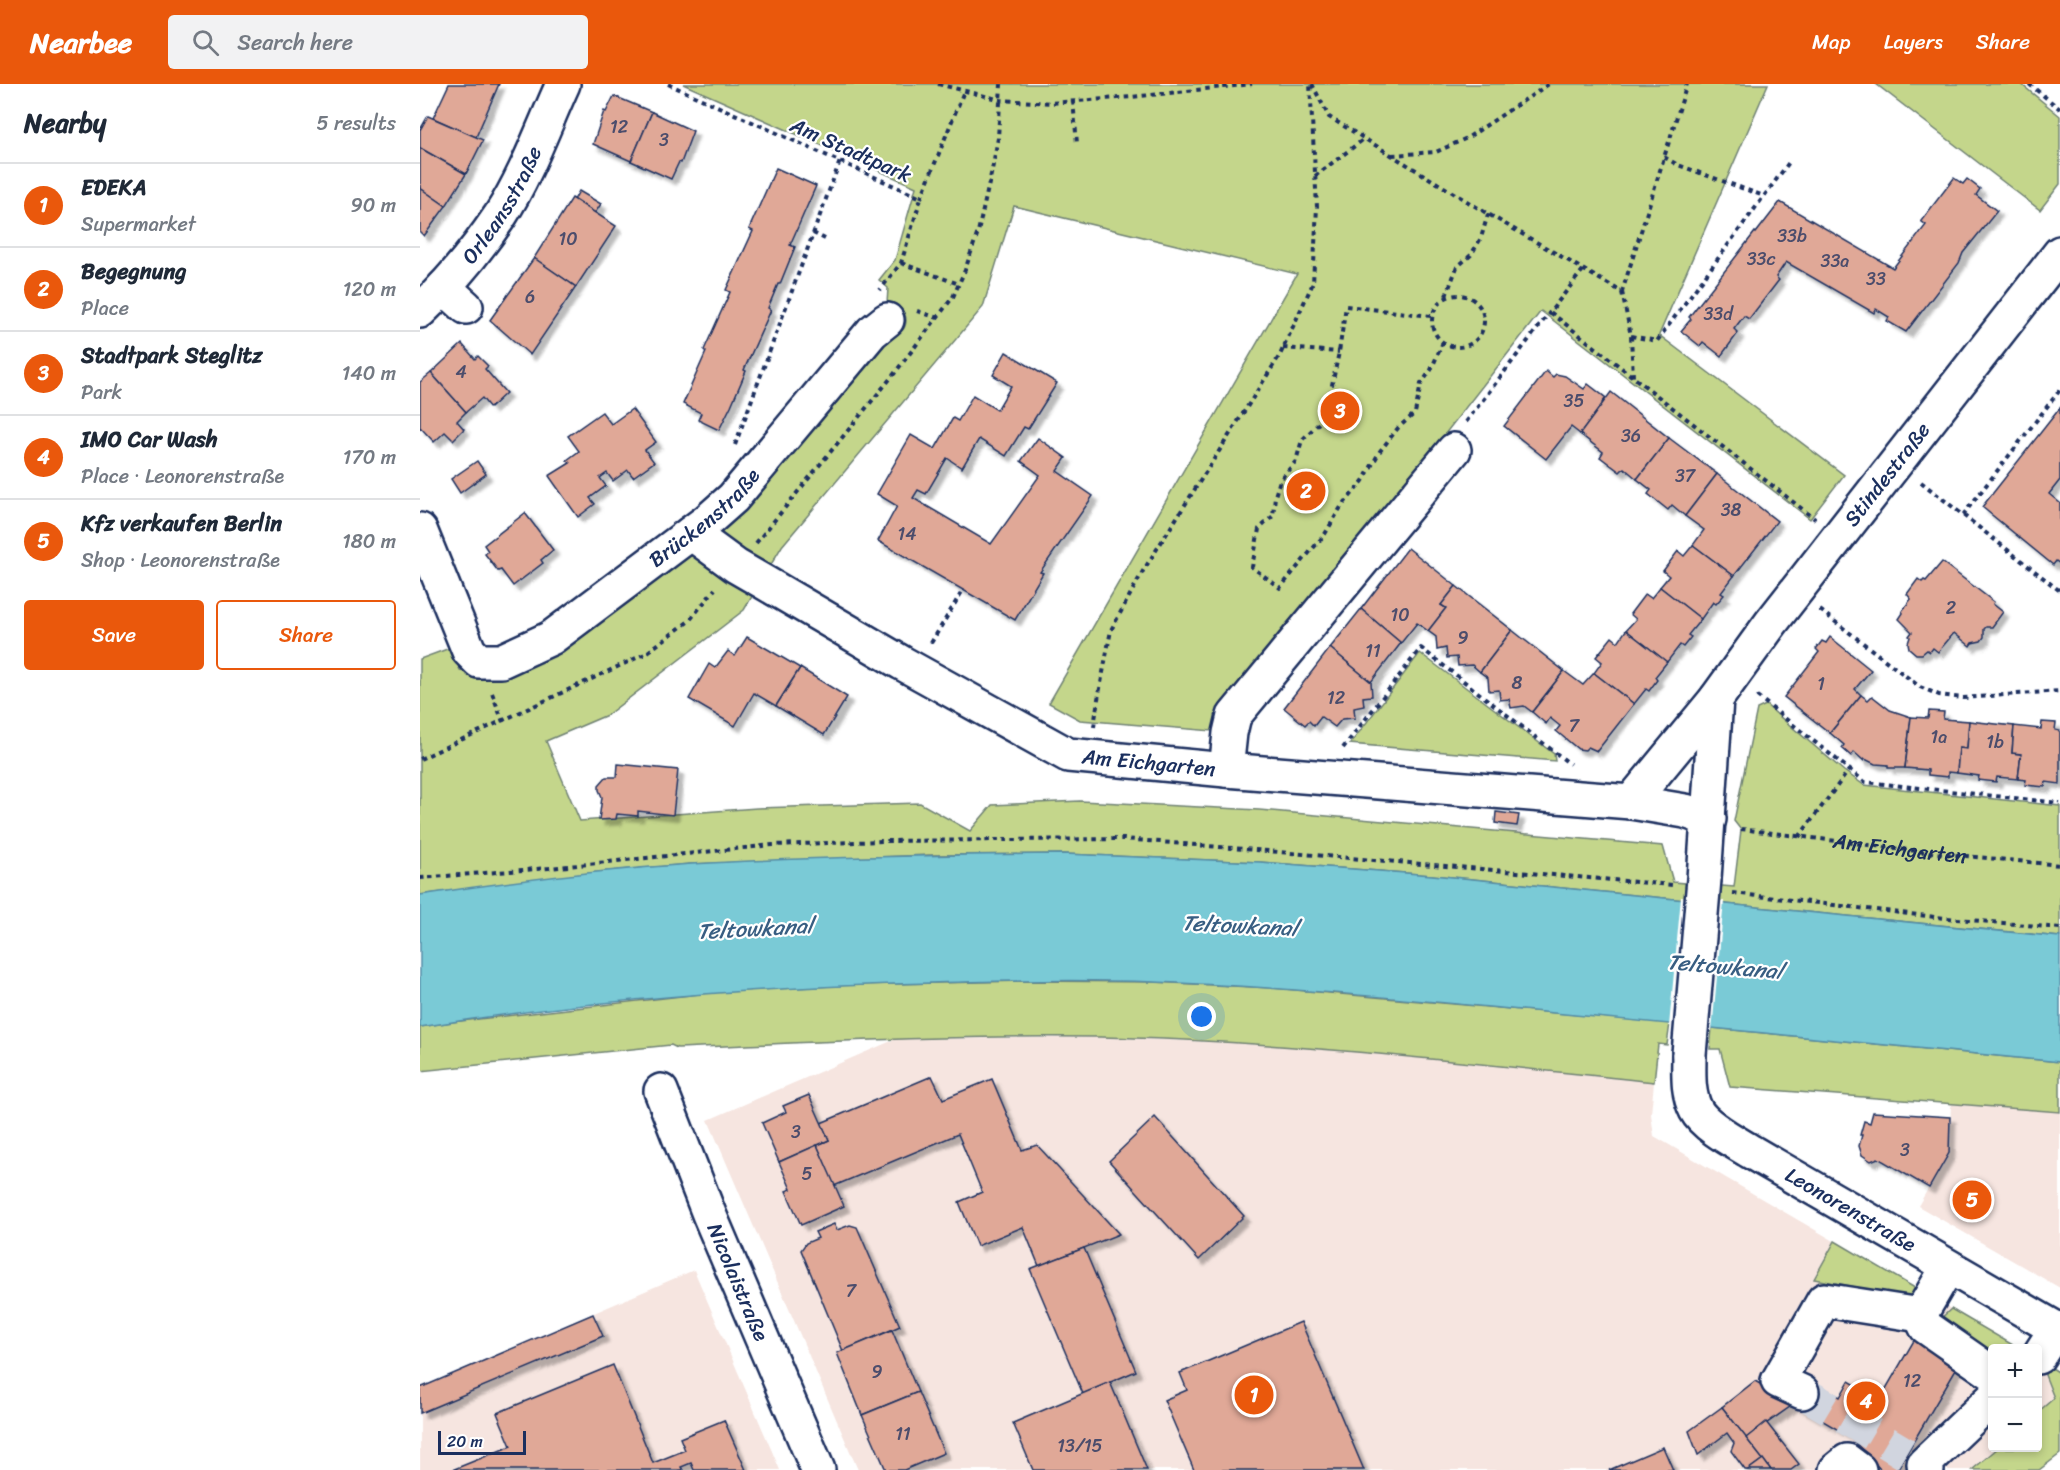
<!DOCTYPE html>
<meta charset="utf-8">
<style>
body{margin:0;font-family:Sriracha,sans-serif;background:#f2f2f3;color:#1f2937}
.controls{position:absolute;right:18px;bottom:18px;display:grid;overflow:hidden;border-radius:6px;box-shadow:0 3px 9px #0003}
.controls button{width:54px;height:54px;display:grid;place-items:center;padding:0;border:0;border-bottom:2px solid #e0e1e3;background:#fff;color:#1f2937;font:30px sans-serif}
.scale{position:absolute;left:18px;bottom:15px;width:88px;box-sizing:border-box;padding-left:6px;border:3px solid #1b2f5e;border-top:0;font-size:16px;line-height:21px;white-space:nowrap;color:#1b2f5e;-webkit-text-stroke:4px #fff;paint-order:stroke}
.you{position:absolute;left:782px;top:933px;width:21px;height:21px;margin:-15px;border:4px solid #fff;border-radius:50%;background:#1a73e8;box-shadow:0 0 0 9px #1a73e833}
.badge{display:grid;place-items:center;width:39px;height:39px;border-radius:50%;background:#ea580c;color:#fff;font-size:20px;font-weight:700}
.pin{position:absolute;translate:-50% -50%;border:3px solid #fff;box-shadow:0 2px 6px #0006}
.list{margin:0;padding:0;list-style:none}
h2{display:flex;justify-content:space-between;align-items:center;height:78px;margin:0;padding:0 24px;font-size:26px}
h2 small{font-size:20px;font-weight:400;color:#747a83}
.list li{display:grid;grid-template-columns:39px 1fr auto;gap:18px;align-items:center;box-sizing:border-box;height:84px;padding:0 24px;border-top:2px solid #e0e1e3}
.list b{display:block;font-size:22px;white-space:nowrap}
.list p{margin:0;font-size:20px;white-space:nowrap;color:#747a83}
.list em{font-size:20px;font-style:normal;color:#747a83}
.actions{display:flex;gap:12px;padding:18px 24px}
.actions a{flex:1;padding:14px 0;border:2px solid #ea580c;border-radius:6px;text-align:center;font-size:21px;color:#ea580c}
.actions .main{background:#ea580c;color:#fff}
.icon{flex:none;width:33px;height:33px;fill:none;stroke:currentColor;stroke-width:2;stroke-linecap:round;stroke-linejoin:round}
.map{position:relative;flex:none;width:1640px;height:1386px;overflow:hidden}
header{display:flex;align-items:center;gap:36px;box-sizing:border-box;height:84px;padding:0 30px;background:#ea580c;color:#fff}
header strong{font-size:28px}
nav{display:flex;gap:33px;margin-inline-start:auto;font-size:21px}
.search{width:420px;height:54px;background:#f2f2f3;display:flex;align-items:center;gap:15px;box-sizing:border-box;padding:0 21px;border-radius:6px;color:#747a83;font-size:22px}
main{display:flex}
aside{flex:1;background:#fff}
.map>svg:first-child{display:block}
.built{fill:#f6e5e0}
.green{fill:#c4d68b;stroke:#708274;stroke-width:1.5}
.water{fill:#7acad6;stroke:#548ca6;stroke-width:1.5}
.pier{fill:#fff}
.building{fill:#e0a897;stroke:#1b2f5e;stroke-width:1.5;filter:url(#shadow)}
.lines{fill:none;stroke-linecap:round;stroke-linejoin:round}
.minor-tunnel{stroke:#d1d5df;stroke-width:33;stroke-dasharray:33 16;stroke-linecap:butt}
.minor-casing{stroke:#1b2f5e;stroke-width:38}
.path{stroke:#1b2f5e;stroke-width:4;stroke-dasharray:4.5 4.5;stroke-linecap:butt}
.minor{stroke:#fff;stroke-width:33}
.minor-bridge-casing{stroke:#1b2f5e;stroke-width:38;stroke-linecap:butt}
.minor-bridge{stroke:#fff;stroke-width:33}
.labels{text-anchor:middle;stroke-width:4.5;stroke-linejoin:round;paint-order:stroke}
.number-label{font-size:18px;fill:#4c4d6c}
.street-label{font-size:21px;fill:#1b2f5e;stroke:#fff}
.water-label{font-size:22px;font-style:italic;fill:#385e82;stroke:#fff}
</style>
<header>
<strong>Nearbee</strong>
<div class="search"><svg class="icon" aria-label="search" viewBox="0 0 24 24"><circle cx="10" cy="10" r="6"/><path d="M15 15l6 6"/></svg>Search here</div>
<nav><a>Map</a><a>Layers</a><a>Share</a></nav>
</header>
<main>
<aside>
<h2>Nearby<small>5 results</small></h2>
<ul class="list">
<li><span class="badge">1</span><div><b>EDEKA</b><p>Supermarket</p></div><em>90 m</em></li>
<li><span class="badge">2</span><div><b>Begegnung</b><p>Place</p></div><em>120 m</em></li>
<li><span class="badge">3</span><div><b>Stadtpark Steglitz</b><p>Park</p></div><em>140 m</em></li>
<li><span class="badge">4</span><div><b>IMO Car Wash</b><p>Place · Leonorenstraße</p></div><em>170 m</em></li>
<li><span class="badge">5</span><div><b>Kfz verkaufen Berlin</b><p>Shop · Leonorenstraße</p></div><em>180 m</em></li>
</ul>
<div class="actions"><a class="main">Save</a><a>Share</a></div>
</aside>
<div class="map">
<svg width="1640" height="1386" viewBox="0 0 1640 1386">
<defs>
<filter id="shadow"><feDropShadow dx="5.5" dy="5.5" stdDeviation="1.5" flood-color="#0004"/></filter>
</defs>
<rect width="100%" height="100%" fill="#fff"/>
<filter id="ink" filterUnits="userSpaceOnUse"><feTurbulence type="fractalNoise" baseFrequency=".0167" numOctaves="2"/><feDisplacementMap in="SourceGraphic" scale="12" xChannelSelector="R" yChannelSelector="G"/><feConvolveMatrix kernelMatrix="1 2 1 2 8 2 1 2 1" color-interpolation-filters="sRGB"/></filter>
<g filter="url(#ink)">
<!-- built -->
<g class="built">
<polygon points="680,953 817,959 971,970 1234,998 1231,1030 1234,1052 1598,1264 1572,1264 1572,1364 1618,1364 1618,1275 1640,1289 1640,1370 1619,1386 438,1386 288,1036 476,955"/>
<polygon points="1531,1020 1640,1028 1640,1204 1498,1122 1529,1069"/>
<polygon points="274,1186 360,1386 0,1386 0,1304"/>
</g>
<!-- green -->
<g class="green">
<path d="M263,0H1348L1239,251L1424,391L1390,435L1121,227L793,647L660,636L629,619L877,190L594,122L563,223L362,462L324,526L187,631L126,657L160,737L337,724L500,719L550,747L572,721L660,717L839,726L1243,762L1253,798L1314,803L1321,746L1314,737L1337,625L1346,621L1424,687L1444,701L1640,722V853L1012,791L840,778L644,770L509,771L270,780L178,788L0,811V575L30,564L40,586L56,595H69L135,567L463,253C494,254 492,220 467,220L468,204L459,196L475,176L496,103Z"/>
<polygon points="1456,0 1601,0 1640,32 1640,100 1620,126"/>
<polygon points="1000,569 1134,670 1135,677 930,660"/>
<path d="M606,897L732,898L852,904L1250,939L1247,961L1238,960L1234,998C1050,979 866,957 680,953C539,951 398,958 257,964L251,961L0,987V943L32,938L297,908L431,901Z"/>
<polygon points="1292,944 1640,978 1640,1028 1310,1003 1300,965 1290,965"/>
<polygon points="1415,1157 1500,1207 1496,1211 1483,1212 1394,1195"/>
<polygon points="1531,1225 1598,1264 1572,1264 1572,1272 1516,1239"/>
<polygon points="1627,1281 1640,1289 1640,1370 1619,1386 1552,1386 1578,1364 1618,1364 1618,1328 1634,1314 1625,1291"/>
</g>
<!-- water -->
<path class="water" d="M644,770L840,778L1012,791L1640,853V978C1453,960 1267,941 1080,924C965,913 850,902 734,898C659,895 585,897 511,899C340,903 169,916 0,943V811C90,797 180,786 271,780C395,773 520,771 644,770Z"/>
<!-- pier -->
<polygon class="pier" points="1261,813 1304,817 1292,947 1249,942"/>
<!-- building -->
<g class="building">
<polygon points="29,0 79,0 56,53 13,34"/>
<polygon points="194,12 232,28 211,77 173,60 184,27 186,28"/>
<polygon points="232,28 273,47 261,79 259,78 251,95 211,77"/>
<polygon points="8,32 63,56 46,90 0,64 0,46"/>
<polygon points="0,64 46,90 26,122 0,104"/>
<polygon points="356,84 396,102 370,161 375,163 360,200 358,200 348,224 351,226 324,286 326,287 311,322 299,346 278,336 281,329 263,320 286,268 284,266 310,208 306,206 333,147 329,145"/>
<polygon points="1534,94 1543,100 1547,95 1560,105 1556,111 1577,127 1543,169 1539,179 1486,248 1467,237 1469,233 1456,225 1454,229 1366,178 1356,193 1359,196 1329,235 1324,232 1314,245 1318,249 1301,272 1283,258 1280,262 1261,247 1271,235 1269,233 1335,148 1336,149 1360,118 1473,184 1506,141 1501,137"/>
<polygon points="0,104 26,122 4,152 0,148"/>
<polygon points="159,107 181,120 175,129 154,116"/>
<polygon points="152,114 196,142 156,203 114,174"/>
<polygon points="114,174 156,203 110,271 70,236"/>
<polygon points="42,260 55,275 58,272 68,282 65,285 86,309 70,324 62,314 46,328 11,289"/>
<polygon points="586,268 637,299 608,345 604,343 586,372 559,355 542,384 527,374 506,410 498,406 493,414 571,460 620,391 601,377 618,354 646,374 637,387 673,412 620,488 623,489 595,536 458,457 477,422 457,410 491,351 515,365 533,334 538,337 553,311 577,326 591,302 573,291"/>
<polygon points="1126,287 1133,293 1136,290 1145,292 1164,305 1168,300 1186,314 1182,319 1183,320 1160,350 1151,343 1126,375 1084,342"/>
<polygon points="11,289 46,328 37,337 44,345 33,356 25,348 14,358 1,344 0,345 0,298"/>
<polygon points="1191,308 1249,354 1217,395 1204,384 1200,388 1180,373 1183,368 1160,350"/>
<polygon points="1640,324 1640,396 1629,410 1640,419 1640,480 1636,477 1633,481 1562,423"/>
<polygon points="212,325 236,358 225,366 234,378 213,393 208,386 193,397 187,389 180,394 186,402 170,414 175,420 158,433 129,392 150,379 147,376 159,367 148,352 182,328 191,340"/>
<polygon points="1249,354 1297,390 1265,432 1252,421 1248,426 1228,410 1231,406 1217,395"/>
<polygon points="57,377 66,390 40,409 31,395"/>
<polygon points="1297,390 1357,437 1314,492 1273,461 1284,446 1265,432"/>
<polygon points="105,429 133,466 121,476 123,479 93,502 81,486 78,487 65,470 68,467 64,461"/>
<polygon points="1273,461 1314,492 1301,509 1304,511 1296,520 1293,518 1281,535 1240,503 1249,492 1243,487 1258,467 1264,472"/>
<polygon points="988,464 1036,502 1021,521 1026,524 1008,547 997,539 981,559 941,525"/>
<polygon points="1522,478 1574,518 1573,520 1583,528 1572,543 1566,543 1564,545 1564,553 1561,557 1552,559 1550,562 1534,549 1518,568 1513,564 1510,568 1507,566 1502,570 1496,570 1489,564 1488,559 1490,553 1489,552 1492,548 1479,535 1483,529 1482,527 1491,515 1487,510 1498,495 1502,498 1504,496 1506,497"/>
<polygon points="1036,502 1092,546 1060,588 1052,581 1038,582 1037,573 1027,574 1026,564 1017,566 1016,553 1008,547 1026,524 1021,521"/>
<polygon points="1240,503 1281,535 1268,551 1271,553 1263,563 1260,561 1247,578 1206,546 1216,535 1210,530 1225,510 1231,514"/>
<polygon points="941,525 981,559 951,598 910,564"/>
<polygon points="1092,546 1144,587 1112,628 1104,622 1091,624 1089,615 1080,616 1079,606 1069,607 1068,594 1060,588"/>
<polygon points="1206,546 1247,578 1235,593 1237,596 1229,607 1226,605 1214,620 1174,589 1182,578 1176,573 1192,553 1198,558"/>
<polygon points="327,553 380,584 356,622 334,609 315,642 269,615 289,580 295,584 308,567 315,572"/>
<polygon points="1410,553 1451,586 1435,605 1441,611 1410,649 1364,613 1399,568 1396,565 1402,557 1406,559"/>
<polygon points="910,564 951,598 952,612 943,613 944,622 934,624 935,634 922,635 915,643 901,633 894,642 889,637 885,641 864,624"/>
<polygon points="380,584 427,613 404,651 356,622"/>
<polygon points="1144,587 1163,601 1174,589 1214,620 1177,667 1168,663 1165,666 1158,665 1136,647 1140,642 1130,634 1126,640 1112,628"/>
<polygon points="1441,611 1448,616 1452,612 1470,626 1491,633 1485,684 1468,684 1468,681 1455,680 1445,675 1444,677 1434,668 1431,672 1422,664 1424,661 1410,649"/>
<polygon points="1509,627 1524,628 1523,635 1549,637 1547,665 1539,664 1537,689 1528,688 1528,693 1508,691 1508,686 1485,684 1491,633 1508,634"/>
<polygon points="1549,637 1594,642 1592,669 1601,670 1598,695 1577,693 1576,698 1558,696 1559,692 1537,689 1539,664 1547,665"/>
<polygon points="1622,638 1636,639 1635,646 1640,647 1640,700 1626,698 1625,703 1605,701 1606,696 1598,695 1601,670 1592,669 1594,642 1621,645"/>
<polygon points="198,680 258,686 253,731 218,727 218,732 197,730 196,735 179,736 182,713 179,706 179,701 186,693 197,693"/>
<polygon points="1076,728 1099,731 1097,742 1075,739"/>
<polygon points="512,992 523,1015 572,995 602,1066 617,1061 699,1150 619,1182 603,1143 557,1162 539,1118 562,1108 538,1050 414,1102 397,1061 409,1056 401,1039"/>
<polygon points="389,1011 409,1056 359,1078 342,1039 366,1028 363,1022"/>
<polygon points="1453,1028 1530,1033 1529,1069 1509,1104 1458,1074 1451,1077 1442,1071 1439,1062 1442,1051 1440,1051 1444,1037 1450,1039"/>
<polygon points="735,1033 824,1132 779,1176 689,1077"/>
<polygon points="397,1061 424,1122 381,1141 366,1107 371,1105 359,1078"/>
<polygon points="414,1140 417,1146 430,1141 437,1143 480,1242 423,1267 381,1166 386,1159 398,1154 395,1148"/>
<polygon points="664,1164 716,1287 663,1310 610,1185"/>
<polygon points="173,1230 183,1252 0,1329 0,1304"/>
<polygon points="881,1238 944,1386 774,1386 744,1316 767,1306 760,1289"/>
<polygon points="472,1246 498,1308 442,1331 417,1269"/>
<polygon points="1496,1253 1540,1278 1477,1386 1461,1386 1429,1352 1374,1320 1389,1295 1420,1313 1429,1297 1460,1315"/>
<polygon points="193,1281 233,1379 265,1366 260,1354 304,1336 326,1386 274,1386 271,1379 261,1383 263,1386 32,1386 91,1362 77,1329"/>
<polygon points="1335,1297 1374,1320 1326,1354 1302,1323"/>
<polygon points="690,1298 727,1386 613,1386 593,1339"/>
<polygon points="498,1308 524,1369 484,1386 466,1386 442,1331"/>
<polygon points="1302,1323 1343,1375 1328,1386 1325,1386 1311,1367 1314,1359 1307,1349 1278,1371 1269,1347"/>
<polygon points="1346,1338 1379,1380 1371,1386 1351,1386 1326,1354"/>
<polygon points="1243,1363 1253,1386 1189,1386"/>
<polygon points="1343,1375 1351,1386 1328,1386"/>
</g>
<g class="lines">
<!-- minor-tunnel -->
<polyline class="minor-tunnel" points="1382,1308 1486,1370"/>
<!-- minor casing -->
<g class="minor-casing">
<g id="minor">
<polyline points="24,203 46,223"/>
<path id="s2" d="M0,227C30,199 57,166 80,132C106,92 123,44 143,0"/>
<path id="s3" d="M0,446L49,567L59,577H81L131,554L287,437L313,414L452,248L467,236"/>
<path id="s4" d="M271,449L316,482L342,497L482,579L648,671L806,686L1211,718L1265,727L1289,735"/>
<polyline points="806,686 810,649 814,632 1034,366"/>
<path id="s5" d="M1211,718L1296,615L1351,539L1640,169"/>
<polyline points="1284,795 1296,615"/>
<path id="s6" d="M1269,970C1269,988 1267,1009 1276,1026C1285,1043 1317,1059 1333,1069L1640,1247"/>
<path id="s7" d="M241,1007L289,1130L398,1386"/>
<polyline points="1500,1231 1506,1243 1572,1289"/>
<polyline points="1618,1273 1636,1245"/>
<polyline points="1382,1308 1358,1297 1404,1216 1500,1231 1528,1183"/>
<polyline points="1416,1386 1427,1377 1439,1386"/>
<polyline points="1507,1386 1504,1380 1572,1315"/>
</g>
</g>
<!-- path -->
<g class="path">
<polyline points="248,0 501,114 481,179 460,206"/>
<polyline points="518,0 581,16 631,19 712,13 832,0"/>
<polyline points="892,0 909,33 1068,130 1202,208 1267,0"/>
<polyline points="1609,0 1640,25"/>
<polyline points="653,17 657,59"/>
<polyline points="972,71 1016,68 1047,54 1129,0"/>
<polyline points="1244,73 1258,81 1344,112"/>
<polyline points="895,92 944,55"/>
<polyline points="501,114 544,7"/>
<polyline points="393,149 405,155"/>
<polyline points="481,179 539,200"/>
<polyline points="1163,186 1130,228 1395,435"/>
<polyline points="1202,208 1211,252 1213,293"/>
<circle cx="1038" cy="237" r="26"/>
<polyline points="1026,212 1037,183 1051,171 1061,154 1068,130"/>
<polyline points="497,227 518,234"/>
<polyline points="1011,232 926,222 919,268 906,329 900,338 882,356 876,377 860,396 855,412 853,432 839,445 832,483 860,504 905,450 921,423 943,397 960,367 978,344 995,329 1001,300 1011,286 1023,258"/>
<polyline points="1211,252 1237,257 1370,77"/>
<polyline points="863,264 919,268"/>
<polyline points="1046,338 1130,228"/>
<polyline points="315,361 420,77"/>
<polyline points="1501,398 1640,507"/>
<polyline points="1543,431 1640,306"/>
<polyline points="336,459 474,290 533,213 545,186 558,148 572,86 578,54 581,0"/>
<polyline points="1400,526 1500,603 1519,611 1543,614 1640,607"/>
<polyline points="511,559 543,506"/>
<polyline points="72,609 83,638"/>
<polyline points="1337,612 1445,698 1640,719"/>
<polyline points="674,643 678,615 691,546 723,487 860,271 893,199 897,123 890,0"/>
<polyline points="923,664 1001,564 1150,680"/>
<polyline points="0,675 225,570 269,537 295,505"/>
<path id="s1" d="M1321,745L1504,768L1640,781"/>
<polyline points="1379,753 1429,686"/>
<polyline points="0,794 129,784 353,761 461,757 704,755 1252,801"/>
<polyline points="1313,809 1515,833 1640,844"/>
</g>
<!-- minor -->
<use href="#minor" class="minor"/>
<!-- minor-bridge casing -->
<g class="minor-bridge-casing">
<polyline id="minor-bridge" points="1269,970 1284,795"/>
</g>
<!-- minor-bridge -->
<use href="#minor-bridge" class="minor-bridge"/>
</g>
</g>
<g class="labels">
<!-- number labels -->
<g class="number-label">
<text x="199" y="49">12</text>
<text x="244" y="62">3</text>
<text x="1372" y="158">33b</text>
<text x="148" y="161">10</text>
<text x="1341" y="181">33c</text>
<text x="1415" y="183">33a</text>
<text x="1456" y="201">33</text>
<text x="110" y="219">6</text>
<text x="1298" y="236">33d</text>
<text x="41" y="294">4</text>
<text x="1154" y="323">35</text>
<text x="1211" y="358">36</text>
<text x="1265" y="398">37</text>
<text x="1311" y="432">38</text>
<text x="487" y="456">14</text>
<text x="1531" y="530">2</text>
<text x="980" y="537">10</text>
<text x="1043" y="560">9</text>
<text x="953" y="573">11</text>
<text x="1097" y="605">8</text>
<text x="1401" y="606">1</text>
<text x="916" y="620">12</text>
<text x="1154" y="648">7</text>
<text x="1519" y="659">1a</text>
<text x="1575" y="664">1b</text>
<text x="376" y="1054">3</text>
<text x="1485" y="1072">3</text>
<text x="387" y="1096">5</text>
<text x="431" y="1213">7</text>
<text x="457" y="1294">9</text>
<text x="1492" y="1303">12</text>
<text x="483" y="1356">11</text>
<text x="660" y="1368">13/15</text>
</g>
<!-- street labels -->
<g class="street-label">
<text transform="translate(431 66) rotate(24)" y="7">Am Stadtpark</text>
<text dy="7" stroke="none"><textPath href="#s2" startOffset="135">Orleansstraße</textPath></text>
<text dy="7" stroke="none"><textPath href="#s5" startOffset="416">Stindestraße</textPath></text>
<text dy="7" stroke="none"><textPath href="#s3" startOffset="417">Brückenstraße</textPath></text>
<text dy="7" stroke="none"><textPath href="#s4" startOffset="519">Am Eichgarten</textPath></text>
<text dy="7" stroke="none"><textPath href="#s1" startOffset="160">Am Eichgarten</textPath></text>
<text dy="7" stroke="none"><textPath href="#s6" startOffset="242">Leonorenstraße</textPath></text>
<text dy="7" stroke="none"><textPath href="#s7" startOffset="206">Nicolaistraße</textPath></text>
</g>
<!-- water labels -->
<g class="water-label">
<text transform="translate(820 841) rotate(3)" y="8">Teltowkanal</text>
<text transform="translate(335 844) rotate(-3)" y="8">Teltowkanal</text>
<text transform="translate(1305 882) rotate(5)" y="8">Teltowkanal</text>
</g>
</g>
</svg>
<div class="controls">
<button>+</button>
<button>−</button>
</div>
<div class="scale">20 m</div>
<div class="you"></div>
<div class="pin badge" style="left:834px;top:1311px">1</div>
<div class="pin badge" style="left:886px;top:407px">2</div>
<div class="pin badge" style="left:920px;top:327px">3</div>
<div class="pin badge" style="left:1446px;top:1317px">4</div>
<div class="pin badge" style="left:1552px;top:1116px">5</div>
</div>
</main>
